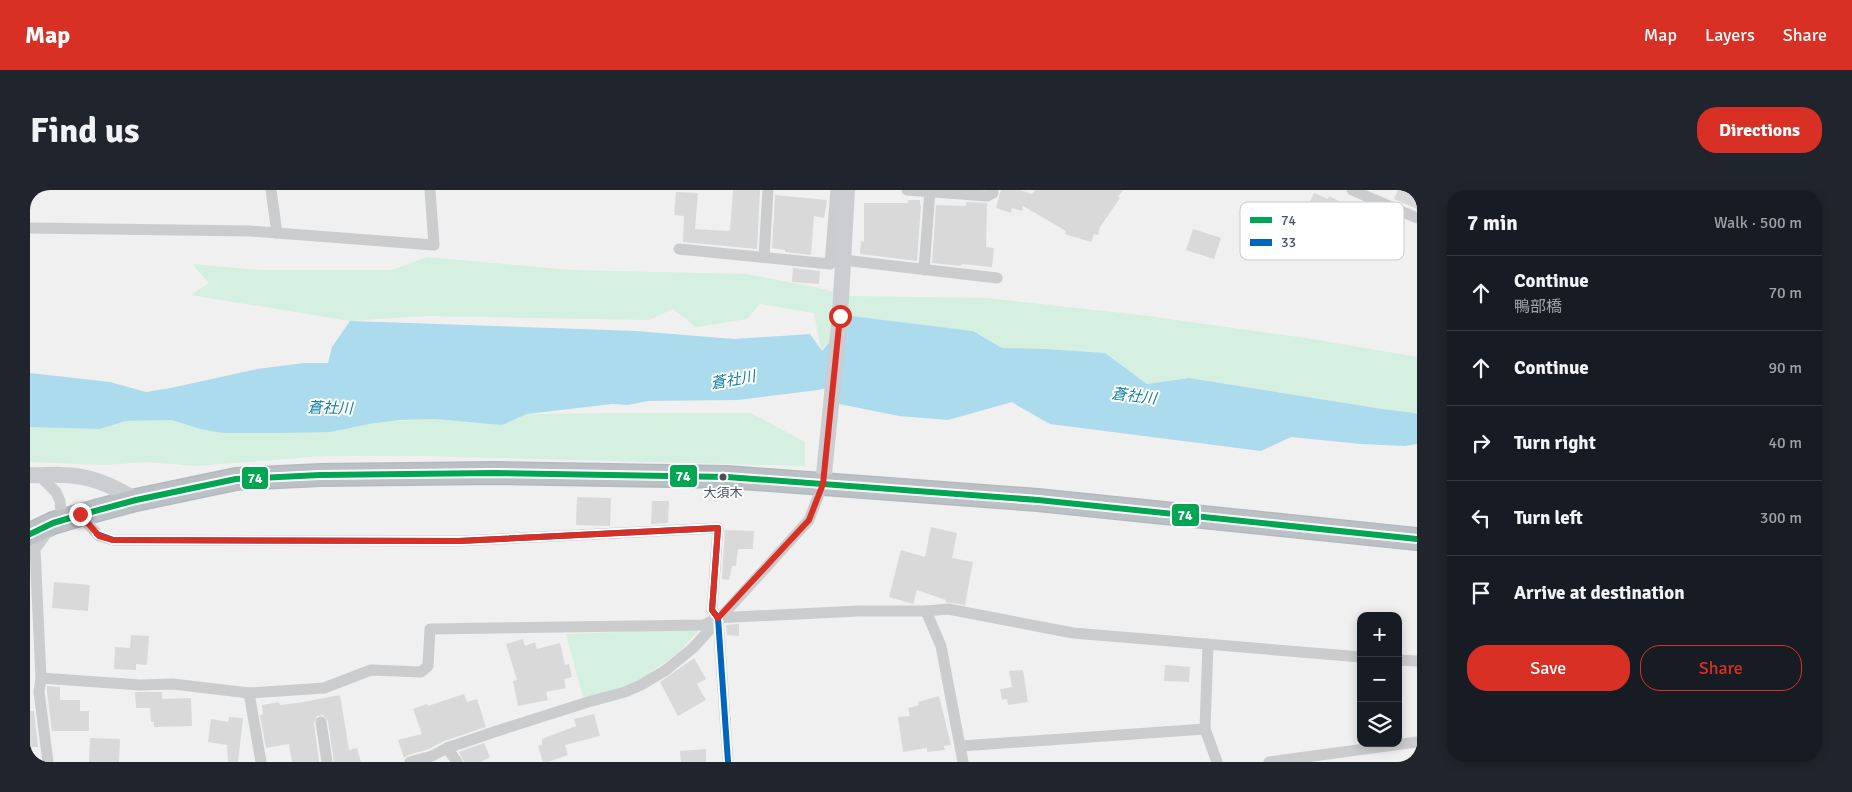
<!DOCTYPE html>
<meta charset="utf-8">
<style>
body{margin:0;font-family:Signika,"Noto Sans JP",sans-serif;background:#20242c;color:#f1f3f6}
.controls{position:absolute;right:15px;bottom:15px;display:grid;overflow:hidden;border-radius:10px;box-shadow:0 2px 12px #0003}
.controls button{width:45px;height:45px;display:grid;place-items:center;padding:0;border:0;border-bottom:1px solid #363941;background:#171b24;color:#f1f3f6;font:25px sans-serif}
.stop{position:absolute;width:15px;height:15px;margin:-11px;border:4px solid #d93025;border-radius:50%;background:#fff}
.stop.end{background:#d93025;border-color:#fff;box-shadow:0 1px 5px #0008}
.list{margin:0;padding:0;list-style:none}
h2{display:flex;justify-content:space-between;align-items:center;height:65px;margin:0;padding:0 20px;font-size:21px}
h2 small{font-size:16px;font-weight:400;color:#9ea1a6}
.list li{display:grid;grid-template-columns:32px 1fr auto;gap:15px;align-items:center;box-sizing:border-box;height:75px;padding:0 20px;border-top:1px solid #363941}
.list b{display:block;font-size:19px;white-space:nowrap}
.list p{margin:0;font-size:16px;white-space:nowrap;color:#9ea1a6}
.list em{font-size:16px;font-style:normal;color:#9ea1a6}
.actions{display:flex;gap:10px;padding:15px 20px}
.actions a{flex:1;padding:11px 0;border:1px solid #d93025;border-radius:20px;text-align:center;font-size:18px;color:#d93025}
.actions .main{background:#d93025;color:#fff}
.icon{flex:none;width:28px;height:28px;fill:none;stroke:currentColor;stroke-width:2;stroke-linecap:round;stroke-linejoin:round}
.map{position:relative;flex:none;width:1387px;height:572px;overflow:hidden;border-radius:20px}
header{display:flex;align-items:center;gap:30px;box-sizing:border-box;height:70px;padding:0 25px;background:#d93025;color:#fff}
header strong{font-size:24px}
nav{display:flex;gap:28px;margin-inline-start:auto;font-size:18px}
.intro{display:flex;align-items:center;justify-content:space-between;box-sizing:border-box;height:120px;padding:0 30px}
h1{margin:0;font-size:35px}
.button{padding:12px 22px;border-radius:20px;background:#d93025;color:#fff;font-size:18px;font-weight:700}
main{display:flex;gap:30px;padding:0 30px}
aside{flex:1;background:#171b24;border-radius:20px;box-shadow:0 2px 12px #0003}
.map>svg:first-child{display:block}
.green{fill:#d5efe0}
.water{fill:#abdbec}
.building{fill:#d9d9da}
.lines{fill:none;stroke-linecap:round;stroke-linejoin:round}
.highway-casing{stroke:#b5b9bf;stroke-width:24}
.street{stroke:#caccce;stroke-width:11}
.secondary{stroke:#cbcdd1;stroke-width:16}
.highway{stroke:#bbc0c5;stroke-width:21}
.bus-1-casing{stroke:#fff;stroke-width:10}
.bus-2-casing{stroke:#fff;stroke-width:10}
.bus-1{stroke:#00a651;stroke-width:6}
.bus-2{stroke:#0065bd;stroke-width:6}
.route{stroke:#d93025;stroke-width:6}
.bus-dot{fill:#47515c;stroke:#fff;stroke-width:2}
.labels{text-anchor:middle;stroke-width:4;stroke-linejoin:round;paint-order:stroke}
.bus-label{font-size:13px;fill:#47515c;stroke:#fff}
.water-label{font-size:15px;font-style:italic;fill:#1080a6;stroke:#fff}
.key{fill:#fff;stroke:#c8cbce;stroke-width:1}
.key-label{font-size:14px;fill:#47515c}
.line-badge{stroke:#fff;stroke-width:2}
.badge-label{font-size:14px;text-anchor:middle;font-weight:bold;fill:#fff}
</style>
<header>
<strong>Map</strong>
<nav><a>Map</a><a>Layers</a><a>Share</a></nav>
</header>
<div class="intro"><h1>Find us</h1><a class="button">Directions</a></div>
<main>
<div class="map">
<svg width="1387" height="572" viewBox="0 0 1387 572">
<rect width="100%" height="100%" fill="#f0f0f0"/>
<!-- green -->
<g class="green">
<polygon points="397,67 541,80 716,84 784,97 820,106 957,108 1118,126 1282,149 1387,167 1387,223 1352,219 1159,188 1117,194 1075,163 1016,159 972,158 943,141 821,126 791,161 784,123 730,114 717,129 666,137 643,119 619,130 396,126 320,131 161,105 179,93 162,74 229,80 362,80"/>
<polygon points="591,223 721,223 775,252 775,276 393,266 293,266 166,276 116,272 75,275 0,272 0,237 70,239 96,231 142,230 170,239 405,229 472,235 497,224"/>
<polygon points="670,439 648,463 595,500 553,507 536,444"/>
</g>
<!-- water -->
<polygon class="water" points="821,126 943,141 972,158 1016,159 1075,163 1117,194 1159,188 1352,219 1385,223 1387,224 1387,254 1375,256 1331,254 1261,247 1231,261 1020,234 988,216 982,212 918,230 869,226 809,214 808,195 788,200 708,210 618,211 598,215 582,214 497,224 472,235 405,229 369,230 344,233 300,242 254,243 193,243 170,239 142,230 96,231 70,239 0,237 0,183 80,192 116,202 141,198 227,179 274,173 298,173 302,157 320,131 606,141 704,149 780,144 792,161"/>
<!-- building -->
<g class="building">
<polygon points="703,0 730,0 727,59 653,52 654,26 644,25 646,2 668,3 665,39 698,41 700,40"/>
<polygon points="971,0 990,0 1002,4 1005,0 1093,0 1088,7 1090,8 1070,37 1068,45 1064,44 1061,52 1035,44 1036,41 993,16 992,21 982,18 981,23 966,18"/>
<polygon points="1368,0 1387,0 1387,19 1364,9"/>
<polygon points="1284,3 1298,9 1299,6 1309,11 1299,33 1275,23"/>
<polygon points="745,5 797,10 794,28 784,26 781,65 755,62 755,60 742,58"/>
<polygon points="878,10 890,10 890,15 891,15 887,71 830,64 831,51 834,52 834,13 878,13"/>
<polygon points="936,12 957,13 956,57 964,58 962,77 932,74 931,76 902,73 906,15 936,16"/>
<polygon points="1163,39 1191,48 1184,69 1156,60"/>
<polygon points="763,78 790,81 789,94 762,92"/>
<polygon points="547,307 581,308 580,336 546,335"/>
<polygon points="622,311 639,311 638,333 621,334"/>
<polygon points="901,337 927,343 922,368 943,372 935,415 915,412 916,410 887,400 883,414 859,407 871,360 895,367"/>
<polygon points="695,340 724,341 723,359 708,359 706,376 702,376 699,390 692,389"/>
<polygon points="24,392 60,395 58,421 22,418"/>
<polygon points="709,434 709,446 697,445 696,435"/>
<polygon points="101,445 119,446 117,475 106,474 106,480 84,479 85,457 100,458"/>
<polygon points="493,449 495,456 505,452 507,459 530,453 535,475 539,474 542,487 534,489 536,498 516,502 518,510 488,516 483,491 487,490 476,454"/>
<polygon points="664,468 676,489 667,494 676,510 648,526 630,492"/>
<polygon points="1135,475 1160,477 1159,492 1134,491"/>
<polygon points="993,480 998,512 978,515 977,509 972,510 970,499 982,497 979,481"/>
<polygon points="17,496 30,497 30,510 50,510 50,521 59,521 59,541 22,541 17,502"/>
<polygon points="105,502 132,502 132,509 161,508 162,536 124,537 124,532 121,532 120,518 106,518"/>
<polygon points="434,504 437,512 447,509 456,537 414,551 399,559 378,565 374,568 368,550 392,544 383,519 397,514 398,516"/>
<polygon points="310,505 319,560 327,558 331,572 304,572 298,531 293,525 287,526 284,533 289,572 262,572 259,554 236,558 230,525 233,524 232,515 249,512 250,515 268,513"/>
<polygon points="909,506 921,555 914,556 915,560 897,562 897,558 873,562 868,527 880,526 878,518 889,515 888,512"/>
<polygon points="0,521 4,521 8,557 0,557"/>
<polygon points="564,524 570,546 535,555 538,565 518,572 513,572 508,556 512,555 512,549 546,536 544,529"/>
<polygon points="199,527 213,528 208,572 198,572 197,555 178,552 181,529 198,532"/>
<polygon points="60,548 90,549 89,572 59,572"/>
<polygon points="454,553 460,567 451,572 434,572 429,562"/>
<polygon points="676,559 676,572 651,572 650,561"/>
</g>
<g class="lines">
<!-- highway casing -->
<g class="highway-casing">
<polyline id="highway" points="0,344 23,333 50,325 106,310 206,289 290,285 464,283 697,287 1008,310 1387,349"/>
</g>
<!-- street -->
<g class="street">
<polyline points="241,0 247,43"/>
<polyline points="877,0 957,6 963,3 963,0"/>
<polyline points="1322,0 1387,28"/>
<polyline points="0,38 220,41 404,55 400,0"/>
<polyline points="649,59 800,74 806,0"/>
<polyline points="734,67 738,0"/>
<polyline points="813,70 967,88"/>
<polyline points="894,80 900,0"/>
<polyline points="10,286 26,302 30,311 31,324 5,359 11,488 9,502 18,572"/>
<polyline points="50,325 69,346 83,350 429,351 688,338 682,420 688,428 698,572"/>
<polyline points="896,421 911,456 933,572"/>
<polyline points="1178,454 1175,539 1187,572"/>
<polyline points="1368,470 1387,471"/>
<polyline points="11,488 110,495 143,494 219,503 294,498 341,480 391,482 398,476 400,439 674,435 688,428 705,427 829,421 896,421 918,419 1043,443 1331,467"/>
<polyline points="219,503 231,572"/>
<polyline points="291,532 297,572"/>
<polyline points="931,556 1175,539"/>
<polyline points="417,558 427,572"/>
<polyline points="380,572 402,566 417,558 467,541 558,512 595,502 611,495 636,480 663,458 779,330 793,294"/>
<polyline points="1239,572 1387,552"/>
</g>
<!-- secondary -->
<g class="secondary">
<path d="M0,285C11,286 21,284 32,285C60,285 83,296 106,310"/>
<polyline points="793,294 810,125 817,0"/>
</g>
<!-- highway -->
<use href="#highway" class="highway"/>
<!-- bus-1 casing -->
<g class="bus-1-casing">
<polyline id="bus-1" points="0,344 23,333 50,325 106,310 206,289 290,285 464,283 697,287 1008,310 1387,349"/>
</g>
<!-- bus-2 casing -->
<g class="bus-2-casing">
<polyline id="bus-2" points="67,344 83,350 429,351 688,338 682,420 688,428 698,572"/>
</g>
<!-- bus-1 -->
<use href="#bus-1" class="bus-1"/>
<!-- bus-2 -->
<use href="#bus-2" class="bus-2"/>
</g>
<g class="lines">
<!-- route -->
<polyline class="route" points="50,324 69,346 83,350 429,351 688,338 682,420 688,428 779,330 793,294 810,126"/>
</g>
<!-- markers -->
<circle class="bus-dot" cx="693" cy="287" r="4.5"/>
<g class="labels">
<!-- bus labels -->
<g class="bus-label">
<text x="693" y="307">大須木</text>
</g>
<!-- water labels -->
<g class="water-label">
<text transform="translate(703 190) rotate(-10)" y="5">蒼社川</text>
<text transform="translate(1104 206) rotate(7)" y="5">蒼社川</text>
<text transform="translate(300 218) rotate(1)" y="5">蒼社川</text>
</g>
</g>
<!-- legend -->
<rect x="1210" y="12" width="164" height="58" rx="8" class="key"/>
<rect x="1220" y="27" width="22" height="6" fill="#00a651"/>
<rect x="1220" y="49" width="22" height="7" fill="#0065bd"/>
<g class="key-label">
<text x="1251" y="35">74</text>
<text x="1251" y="57">33</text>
</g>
<g class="line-badge">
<rect x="639" y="274" width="29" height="24" rx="5" fill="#00a651"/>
<rect x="211" y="276" width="28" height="24" rx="5" fill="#00a651"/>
<rect x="1141" y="313" width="29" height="24" rx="5" fill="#00a651"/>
</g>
<g class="badge-label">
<text x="653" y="291">74</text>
<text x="225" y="293">74</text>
<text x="1155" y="330">74</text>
</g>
</svg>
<div class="controls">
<button>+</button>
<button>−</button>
<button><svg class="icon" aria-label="layers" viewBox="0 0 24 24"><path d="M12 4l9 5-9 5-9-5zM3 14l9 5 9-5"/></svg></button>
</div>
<div class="stop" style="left:810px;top:126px"></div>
<div class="stop end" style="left:50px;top:324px"></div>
</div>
<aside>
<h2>7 min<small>Walk · 500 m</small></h2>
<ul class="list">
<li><svg class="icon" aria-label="ahead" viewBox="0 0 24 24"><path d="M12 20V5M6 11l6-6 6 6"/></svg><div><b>Continue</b><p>鴨部橋</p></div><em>70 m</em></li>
<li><svg class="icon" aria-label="ahead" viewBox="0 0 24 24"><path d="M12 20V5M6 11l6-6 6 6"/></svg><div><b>Continue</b></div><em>90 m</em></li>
<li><svg class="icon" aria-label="right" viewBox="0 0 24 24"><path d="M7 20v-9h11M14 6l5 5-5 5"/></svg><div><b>Turn right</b></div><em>40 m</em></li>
<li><svg class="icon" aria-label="left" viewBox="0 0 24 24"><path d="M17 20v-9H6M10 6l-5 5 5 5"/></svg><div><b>Turn left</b></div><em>300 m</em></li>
<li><svg class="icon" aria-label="arrive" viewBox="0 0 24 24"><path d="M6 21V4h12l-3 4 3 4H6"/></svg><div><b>Arrive at destination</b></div></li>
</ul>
<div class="actions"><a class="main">Save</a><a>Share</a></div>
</aside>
</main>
